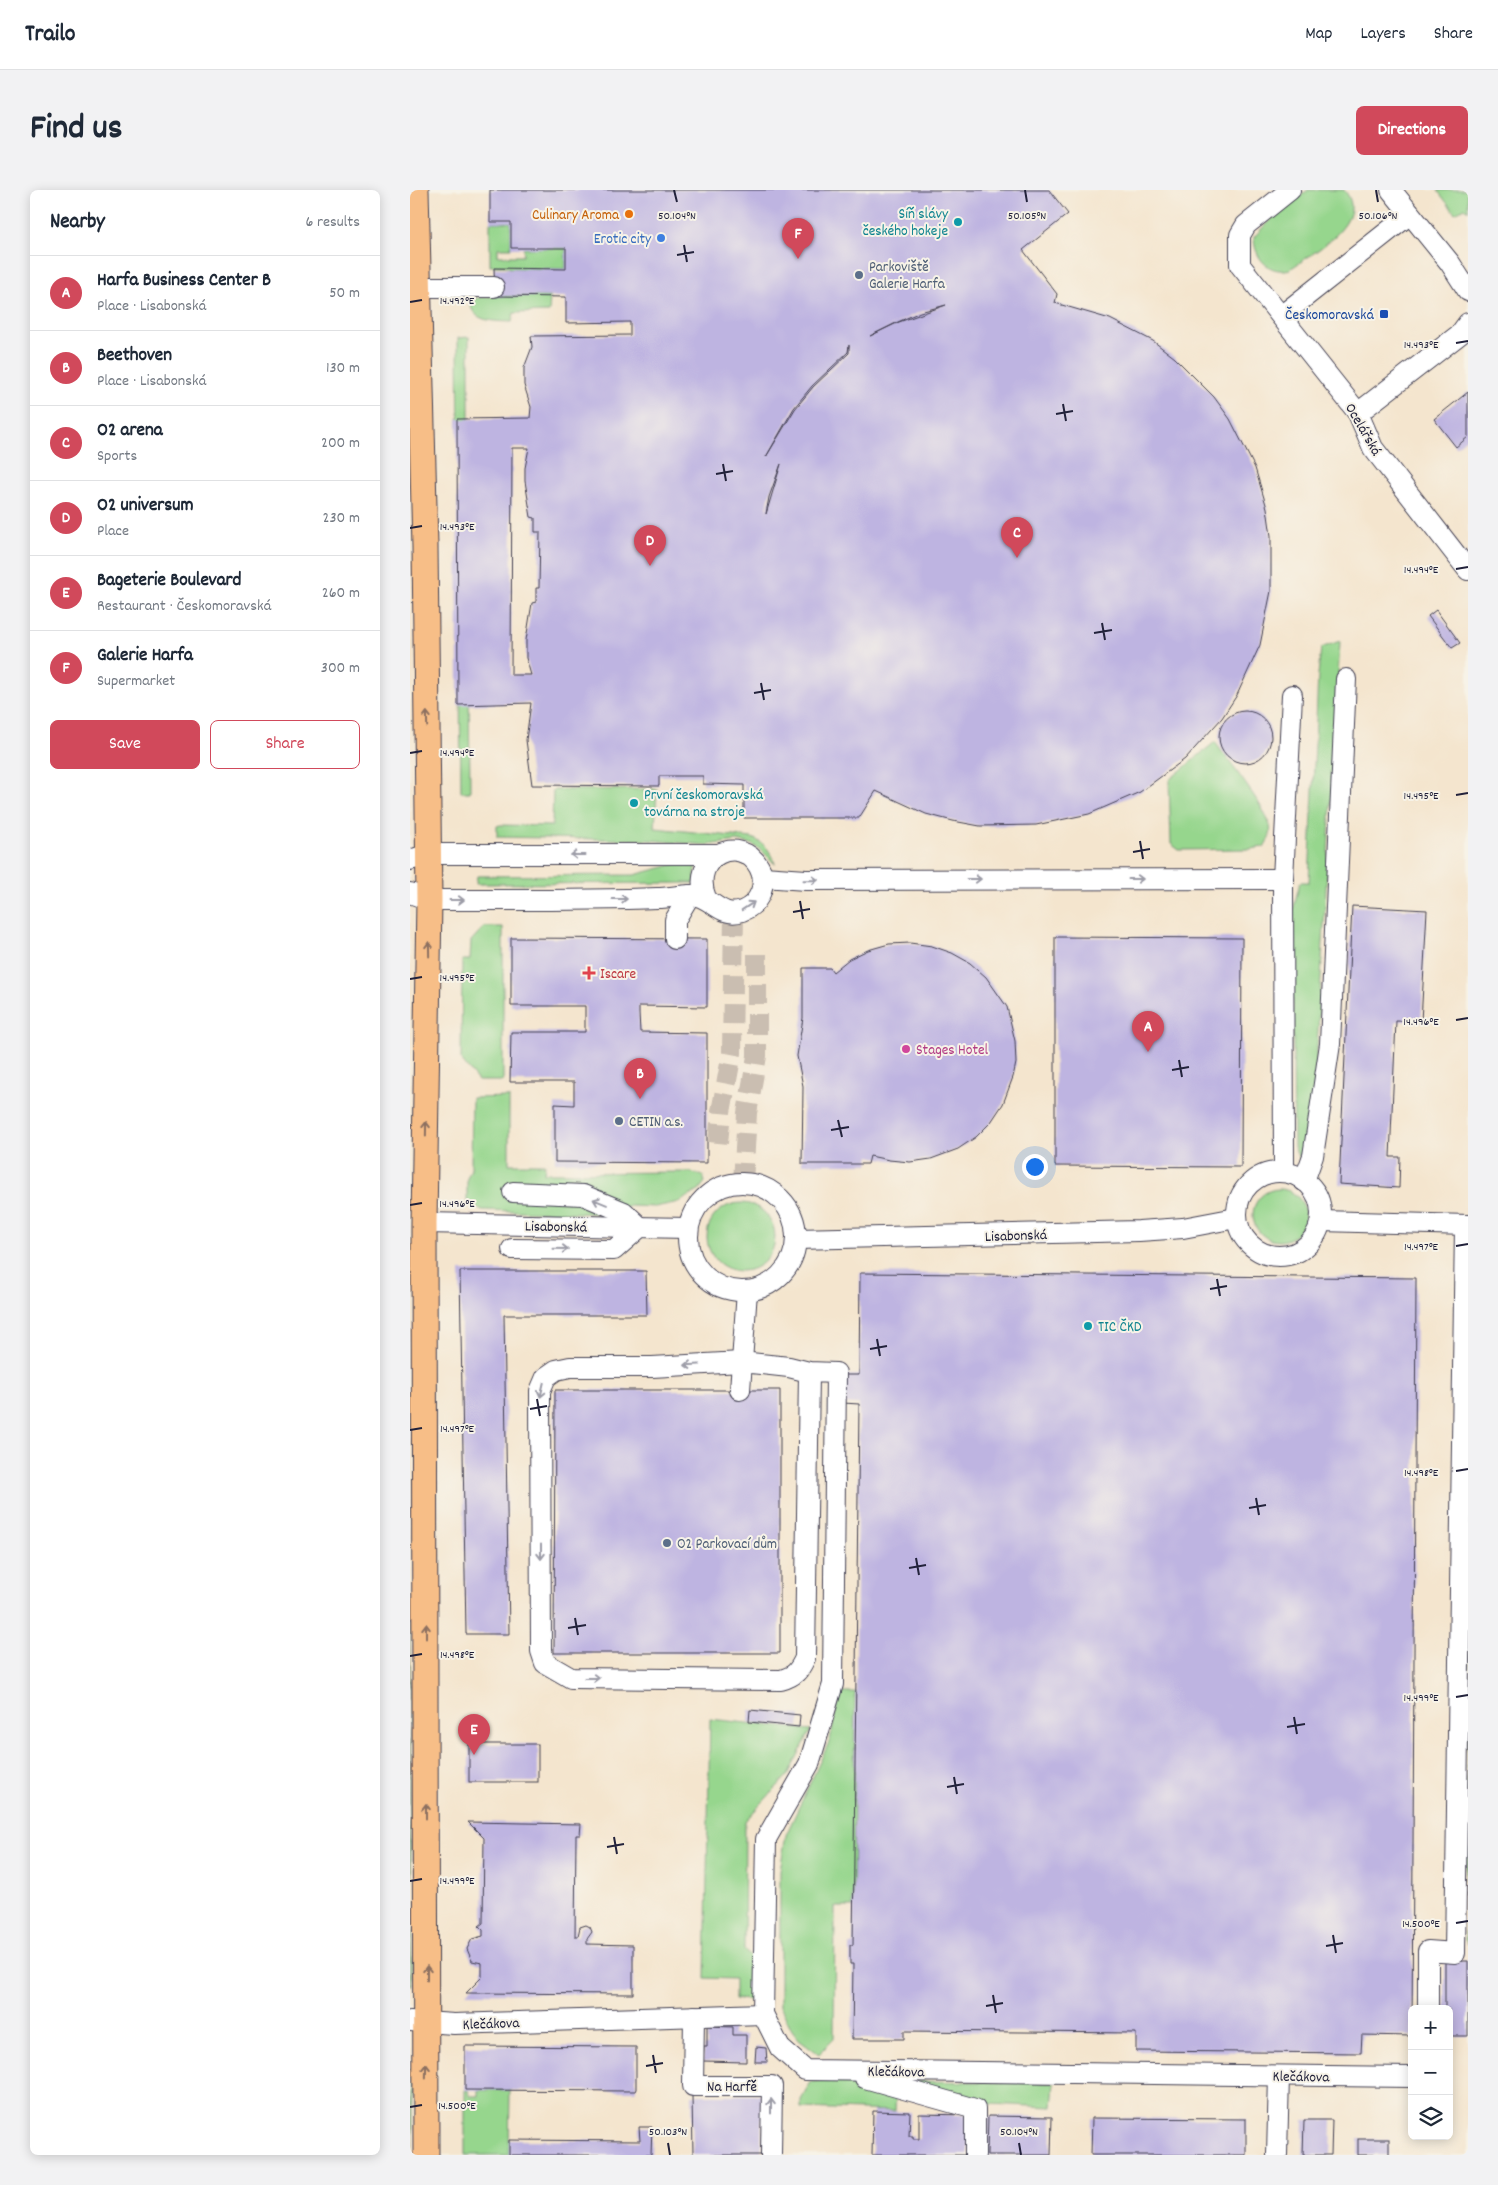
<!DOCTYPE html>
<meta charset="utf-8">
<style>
body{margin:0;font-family:Dekko,sans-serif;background:#f2f2f3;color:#1f2937}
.controls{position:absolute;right:15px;bottom:15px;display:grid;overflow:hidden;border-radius:8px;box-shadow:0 2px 12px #0003}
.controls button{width:45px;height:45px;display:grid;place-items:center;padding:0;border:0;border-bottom:1px solid #e0e1e3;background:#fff;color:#1f2937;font:25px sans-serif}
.you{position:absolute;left:624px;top:976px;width:18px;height:18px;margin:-12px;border:4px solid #fff;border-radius:50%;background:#1a73e8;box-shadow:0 0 0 8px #1a73e833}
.badge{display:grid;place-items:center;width:32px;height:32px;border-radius:50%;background:#d1495b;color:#fff;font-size:16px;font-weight:700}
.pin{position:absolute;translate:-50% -41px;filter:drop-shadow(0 1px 2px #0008)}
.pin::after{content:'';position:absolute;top:26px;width:18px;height:15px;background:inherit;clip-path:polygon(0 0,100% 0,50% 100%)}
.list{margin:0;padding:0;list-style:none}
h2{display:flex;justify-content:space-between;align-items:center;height:65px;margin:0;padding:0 20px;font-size:21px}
h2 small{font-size:16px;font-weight:400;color:#747a83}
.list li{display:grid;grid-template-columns:32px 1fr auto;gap:15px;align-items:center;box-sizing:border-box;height:75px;padding:0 20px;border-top:1px solid #e0e1e3}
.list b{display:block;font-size:19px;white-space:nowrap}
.list p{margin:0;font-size:16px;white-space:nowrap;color:#747a83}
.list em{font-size:16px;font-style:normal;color:#747a83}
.actions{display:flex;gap:10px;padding:15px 20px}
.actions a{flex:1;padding:11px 0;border:1px solid #d1495b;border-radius:8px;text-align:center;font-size:18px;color:#d1495b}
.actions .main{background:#d1495b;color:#fff}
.icon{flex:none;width:28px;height:28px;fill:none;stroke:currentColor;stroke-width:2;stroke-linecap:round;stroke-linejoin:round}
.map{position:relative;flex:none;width:1058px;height:1965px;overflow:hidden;border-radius:8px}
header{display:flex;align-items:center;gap:30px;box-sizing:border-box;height:70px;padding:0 25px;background:#fff;border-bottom:1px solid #e0e1e3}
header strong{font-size:24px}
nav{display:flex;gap:28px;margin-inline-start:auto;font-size:18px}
.intro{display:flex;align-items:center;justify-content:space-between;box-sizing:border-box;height:120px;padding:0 30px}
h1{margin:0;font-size:35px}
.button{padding:12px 22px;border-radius:8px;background:#d1495b;color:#fff;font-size:18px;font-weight:700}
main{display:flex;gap:30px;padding:0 30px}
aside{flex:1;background:#fff;border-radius:8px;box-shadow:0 2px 12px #0003}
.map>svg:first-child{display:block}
.green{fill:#96d68d;stroke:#5c7c64}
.building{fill:#beb4e1;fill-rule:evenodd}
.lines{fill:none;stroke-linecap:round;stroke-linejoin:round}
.minor-tunnel{stroke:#cabeb1;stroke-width:20;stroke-dasharray:20 10;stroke-linecap:butt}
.minor-casing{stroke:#423f51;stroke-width:22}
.major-casing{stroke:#423f51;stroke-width:27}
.minor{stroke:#fff;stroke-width:20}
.major{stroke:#f7be87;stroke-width:25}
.oneway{stroke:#8c7061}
.oneway2{stroke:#9c9ca7}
.ticks{fill:none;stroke:#22223b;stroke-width:2}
.food-dot{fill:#e8710a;stroke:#f7f3e8;stroke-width:2}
.culture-dot{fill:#0f9aa8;stroke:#f7f3e8;stroke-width:2}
.shop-dot{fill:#3f7fe0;stroke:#f7f3e8;stroke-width:2}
.service-dot{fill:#5c6f8a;stroke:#f7f3e8;stroke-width:2}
.transit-dot{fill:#1a4fb4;stroke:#f7f3e8;stroke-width:2}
.health-dot{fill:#e0444e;stroke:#f7f3e8;stroke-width:2}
.hotel-dot{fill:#d1479c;stroke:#f7f3e8;stroke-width:2}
.labels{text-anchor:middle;stroke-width:4;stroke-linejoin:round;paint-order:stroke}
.culture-label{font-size:15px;fill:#0d838f;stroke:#f7f3e8;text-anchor:start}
.food-label{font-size:15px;fill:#c56008;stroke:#f7f3e8;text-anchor:end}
.shop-label{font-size:15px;fill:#366cbe;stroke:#f7f3e8;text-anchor:end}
.service-label{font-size:15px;fill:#4e5e75;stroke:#f7f3e8;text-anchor:start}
.transit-label{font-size:15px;fill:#164399;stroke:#f7f3e8;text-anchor:end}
.street-label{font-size:15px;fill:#22223b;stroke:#f7f3e8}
.health-label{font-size:15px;fill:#be3a42;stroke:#f7f3e8;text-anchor:start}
.hotel-label{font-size:15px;fill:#b23c85;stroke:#f7f3e8;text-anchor:start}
.ticks-label{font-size:12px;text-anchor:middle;fill:#22223b;stroke:#f7f3e8;stroke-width:4;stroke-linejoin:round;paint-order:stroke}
</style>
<header>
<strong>Trailo</strong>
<nav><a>Map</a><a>Layers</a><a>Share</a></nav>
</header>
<div class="intro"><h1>Find us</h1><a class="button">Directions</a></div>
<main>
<aside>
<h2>Nearby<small>6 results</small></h2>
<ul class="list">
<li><span class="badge">A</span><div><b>Harfa Business Center B</b><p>Place · Lisabonská</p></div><em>50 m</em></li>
<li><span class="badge">B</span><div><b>Beethoven</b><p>Place · Lisabonská</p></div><em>130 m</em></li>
<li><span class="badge">C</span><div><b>O2 arena</b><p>Sports</p></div><em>200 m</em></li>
<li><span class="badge">D</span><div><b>O2 universum</b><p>Place</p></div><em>230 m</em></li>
<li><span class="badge">E</span><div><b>Bageterie Boulevard</b><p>Restaurant · Českomoravská</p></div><em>260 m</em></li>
<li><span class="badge">F</span><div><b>Galerie Harfa</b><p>Supermarket</p></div><em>300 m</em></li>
</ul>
<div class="actions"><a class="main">Save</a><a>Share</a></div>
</aside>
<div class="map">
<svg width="1058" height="1965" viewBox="0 0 1058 1965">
<rect width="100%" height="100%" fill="#f7f3e8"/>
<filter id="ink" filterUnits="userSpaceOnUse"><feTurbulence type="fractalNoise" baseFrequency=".02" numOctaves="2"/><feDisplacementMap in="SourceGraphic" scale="10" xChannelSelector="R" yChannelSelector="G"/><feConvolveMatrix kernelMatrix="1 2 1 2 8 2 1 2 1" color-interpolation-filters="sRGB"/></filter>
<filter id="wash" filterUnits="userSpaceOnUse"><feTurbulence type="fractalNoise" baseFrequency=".0096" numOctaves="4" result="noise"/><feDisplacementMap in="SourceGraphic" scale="20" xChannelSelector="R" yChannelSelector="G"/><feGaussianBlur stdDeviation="1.12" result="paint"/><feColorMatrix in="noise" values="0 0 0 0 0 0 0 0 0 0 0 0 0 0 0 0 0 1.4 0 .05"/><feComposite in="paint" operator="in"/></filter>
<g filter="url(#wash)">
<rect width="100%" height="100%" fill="#f4e5ce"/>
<!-- green -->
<g class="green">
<path d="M898,0H934C962,31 900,65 880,79C859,85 844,68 844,47L860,30Z"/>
<polygon points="1027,0 1058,0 1058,21 1055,18 1045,23"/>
<polygon points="80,32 101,32 101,58 88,58 88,66 113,66 114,58 156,58 156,79 99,78 98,76 80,76"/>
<path d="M85,106L140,107L139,122L104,123L102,132C84,131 60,133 60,109Z"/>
<polygon points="59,147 59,262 49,262 48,148"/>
<polygon points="930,451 904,912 890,971 884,957 882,724 890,692 899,692 908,485 911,458"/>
<polygon points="50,489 59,489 60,602 51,602"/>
<path d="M805,552C818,571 855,616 860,636C862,644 858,650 854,657L840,659L769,660L761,654L759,590Z"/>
<path d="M247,599L245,638L342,648C356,654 360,660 365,674L351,660L341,654L327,651L297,655L238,650L87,647V636L90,635L142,636L143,600Z"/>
<polygon points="277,671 285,675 285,693 66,694 67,686 224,685"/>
<polygon points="74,737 93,737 93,891 68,891 51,870 52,770 60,770 61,751"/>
<polygon points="99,907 99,974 135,974 134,983 280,982 293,986 295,992 288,1001 269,1012 245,1017 220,1016 198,1024 73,1020 57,1015 57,988 61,979 62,908"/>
<circle cx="869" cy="1025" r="26"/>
<circle cx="331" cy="1047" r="34"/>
<polygon points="1058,1412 1058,1754 1055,1750"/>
<polygon points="0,1414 2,1795 0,1795"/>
<polygon points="430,1502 445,1502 443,1717 425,1717 424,1849 409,1864 389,1849 382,1840 370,1816 370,1680 376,1645 420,1550"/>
<polygon points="300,1529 401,1540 378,1585 335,1631 334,1760 345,1772 344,1805 340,1810 325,1809 325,1789 295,1788"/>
<rect x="0" y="1886" width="2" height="79"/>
<polygon points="425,1890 644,1893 642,1917 559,1913 486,1895 485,1921 391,1918 391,1910 401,1892"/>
<polygon points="55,1900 58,1900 59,1906 68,1906 68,1900 100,1900 99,1965 55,1965"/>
</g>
<g id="blocks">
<!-- building -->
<g class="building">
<path d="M80,0H639L658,24L613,60L647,104L645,113L700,129L743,151L765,168L804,207L820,229L845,278L857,318L861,346V401L850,455L827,505L812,528L775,569L730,602L679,624L626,635L570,636L543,631L516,624L466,601L449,628H334V595L293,594V586H249V596L122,595L116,550L121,513L48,515L47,229L120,228L121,217L114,195V178L122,157L121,146L220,145V132L156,133V107L85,106L84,78L156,79V58H101V32H80ZM536,115L489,132L460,146L488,132L510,122ZM439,155V163L403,197L385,219L356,267L384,218L402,196L438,162ZM102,258H119L115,278V291L121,327L125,328V342H130L129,398H126V412L122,413L116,450V468L121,485H101ZM371,274L356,324L359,307Z"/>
<polygon points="1058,202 1058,247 1046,257 1024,229"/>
<polygon points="1026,420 1050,453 1042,458 1018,426"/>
<circle cx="835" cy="547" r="26"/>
<polygon points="942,716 1017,720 1011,832 986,831 980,967 990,967 989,998 929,994"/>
<polygon points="645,747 832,748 831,977 645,976"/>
<polygon points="101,748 297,749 297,817 229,816 229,823 230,842 297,843 297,973 145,972 145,914 164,915 164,892 100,892 101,842 175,842 175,816 101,816"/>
<polygon points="500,753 522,756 542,763 560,773 576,787 597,817 605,851 606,873 603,887 593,914 581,932 566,947 548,959 521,969 500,972 479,970 460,966 458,974 392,974 393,896 387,866 393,828 393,778 420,778 423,782 439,769 458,760 479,754"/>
<polygon points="50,1081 236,1081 237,1125 94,1125 99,1444 56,1444"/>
<polygon points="450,1083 1006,1088 1002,1846 952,1845 951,1863 726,1861 726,1843 494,1841 494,1849 442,1849 443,1774 440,1774 440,1755 443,1755 449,1214 433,1213 433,1185 449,1185"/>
<polygon points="145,1200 370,1200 370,1463 144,1463"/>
<polygon points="340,1520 390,1525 389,1537 339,1532"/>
<rect x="59" y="1554" width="69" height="38"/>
<polygon points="58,1632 171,1634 170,1645 166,1645 165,1746 168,1746 170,1737 176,1735 180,1737 182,1742 177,1749 177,1754 223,1755 223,1804 56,1803 72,1787 72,1773 62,1771 57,1759 62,1749 73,1746 73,1740 69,1736 73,1733 74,1648"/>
<polygon points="1035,1771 1058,1771 1058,1846 1039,1846 1039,1819 1035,1819"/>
<polygon points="297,1836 323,1837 323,1845 336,1845 336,1872 293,1871 294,1856 297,1856"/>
<polygon points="55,1856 226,1857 226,1899 225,1901 55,1900"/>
<polygon points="346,1857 356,1858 357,1872 345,1872"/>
<polygon points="282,1905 352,1905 351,1965 283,1965"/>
<polygon points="463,1921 500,1922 499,1946 503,1946 503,1949 509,1949 509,1924 559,1925 558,1965 462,1965"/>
<polygon points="578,1926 642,1927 641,1965 577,1965"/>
<polygon points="682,1928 836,1929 836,1965 681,1965"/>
<polygon points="894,1930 922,1930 921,1965 893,1965"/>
<polygon points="229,1937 242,1937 241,1965 99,1965 99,1950 230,1951"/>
<rect x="948" y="1949" width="31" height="16"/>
</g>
</g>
</g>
<g filter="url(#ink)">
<use href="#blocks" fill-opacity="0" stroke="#423f51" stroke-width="1"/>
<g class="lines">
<!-- minor-tunnel -->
<g class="minor-tunnel">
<polyline points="308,953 311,922 322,863 324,722"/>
<polyline points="333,993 337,923 347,866 347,756"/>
</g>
<!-- minor casing -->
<g class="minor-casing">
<g id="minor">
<polyline points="880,0 836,35 830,45 830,75 948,223 963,258 1058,380"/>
<polyline points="981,0 1040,73 1058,101"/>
<polyline points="0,97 84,97"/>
<polyline points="871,126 1000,24"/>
<polyline points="948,223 1050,144 1058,133"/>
<polyline points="0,670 19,664 308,664"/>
<polyline points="353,687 396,690 873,689"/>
<path d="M0,703L19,710C95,710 171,711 247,708C258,708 269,705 281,705C301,705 310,729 332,721C350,714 358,693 349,677C330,643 279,666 296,708"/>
<polyline points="265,749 265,730 280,705"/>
<circle cx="869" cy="1024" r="42"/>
<polyline points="874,982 873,689 882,505"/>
<polyline points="894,991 903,966 920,854 936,489"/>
<circle cx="332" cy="1047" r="54"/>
<polyline points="911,1031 1058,1035"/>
<polyline points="14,1033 278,1038"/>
<polyline points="386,1049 729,1041 773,1038 826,1028"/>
<polyline points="102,1059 204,1060 230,1037 214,1022 173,1005 103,1002"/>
<polyline points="330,1200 337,1101"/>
<polyline points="1018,1819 1018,1761 1045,1763 1055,1035"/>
<path d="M353,1824L356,1649L399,1574L423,1494L426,1183L399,1182L379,1177L331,1172L242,1177H160L146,1180L136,1187L130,1201L131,1461L135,1473L161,1488L371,1490C385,1486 389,1481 395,1468L399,1182"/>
<polyline points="284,1826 283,1896 362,1896 361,1965"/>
<polyline points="0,1831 44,1834 353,1824 370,1858 395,1880 1002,1887"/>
<polyline points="455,1888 565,1919 565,1965"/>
<polyline points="867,1965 869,1886"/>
</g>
</g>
<!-- major casing -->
<g class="major-casing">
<polyline id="major" points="6,0 15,356 19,710 14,1033 16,1965"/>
</g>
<!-- minor -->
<use href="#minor" class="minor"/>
<!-- major -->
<use href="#major" class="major"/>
</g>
<!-- one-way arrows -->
<defs><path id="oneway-shaft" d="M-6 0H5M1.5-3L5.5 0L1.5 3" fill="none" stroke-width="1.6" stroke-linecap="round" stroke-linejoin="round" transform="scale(1.25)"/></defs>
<g class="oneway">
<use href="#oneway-shaft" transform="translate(17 529) rotate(-91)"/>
<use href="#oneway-shaft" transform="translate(19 759) rotate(-91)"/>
<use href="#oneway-shaft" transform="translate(16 939) rotate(-89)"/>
<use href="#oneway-shaft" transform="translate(16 1441) rotate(-90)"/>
<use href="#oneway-shaft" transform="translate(16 1621) rotate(-90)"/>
<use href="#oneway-shaft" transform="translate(17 1783) rotate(-90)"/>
<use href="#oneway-shaft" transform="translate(16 1881) rotate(-89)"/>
</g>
<g class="oneway2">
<use href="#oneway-shaft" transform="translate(168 665) rotate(-180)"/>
<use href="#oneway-shaft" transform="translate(564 689)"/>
<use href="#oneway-shaft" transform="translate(726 689)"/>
<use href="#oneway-shaft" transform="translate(401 690) rotate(-1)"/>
<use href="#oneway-shaft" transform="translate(210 709)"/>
<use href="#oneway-shaft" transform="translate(47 710)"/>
<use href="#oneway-shaft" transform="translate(338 716) rotate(-33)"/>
<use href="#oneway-shaft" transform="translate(190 1012) rotate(-158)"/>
<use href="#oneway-shaft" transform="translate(151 1059) rotate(1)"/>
<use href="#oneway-shaft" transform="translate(282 1175) rotate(177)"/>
<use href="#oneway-shaft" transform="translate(132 1200) rotate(103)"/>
<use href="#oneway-shaft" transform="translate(131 1362) rotate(90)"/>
<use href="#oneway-shaft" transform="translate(182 1488)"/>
<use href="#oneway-shaft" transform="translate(361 1916) rotate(-90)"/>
</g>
</g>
<!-- ticks -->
<path class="ticks" d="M264,0L267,12M615,0L617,12M966,0L968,12M274,55L277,72M267,65L284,62M0,112L12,110M1046,153L1058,151M653,214L656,231M646,224L663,221M313,274L316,291M306,284L323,281M0,338L12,336M1046,379L1058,377M692,433L695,450M684,443L702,440M351,493L354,510M344,503L361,500M0,563L12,561M1046,605L1058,603M730,651L733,669M723,662L740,659M390,711L393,729M383,722L400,719M0,789L12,787M1046,830L1058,828M769,870L772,887M762,880L779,877M428,930L432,947M421,940L439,937M0,1015L12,1013M1046,1056L1058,1054M807,1089L810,1106M800,1099L817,1096M467,1149L470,1166M460,1159L477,1156M127,1209L130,1226M120,1219L137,1216M0,1240L12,1238M1046,1281L1058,1279M846,1308L849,1325M839,1318L856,1315M506,1368L509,1385M499,1378L516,1375M165,1428L168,1445M158,1438L176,1435M0,1466L12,1464M1046,1507L1058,1505M884,1527L887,1544M877,1537L895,1534M544,1587L547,1604M537,1597L554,1594M204,1647L207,1664M197,1657L214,1654M0,1691L12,1689M1046,1733L1058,1731M923,1745L926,1763M916,1756L933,1753M583,1805L586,1823M576,1816L593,1813M243,1865L246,1883M236,1876L253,1873M0,1917L12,1915M258,1953L260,1965M609,1953L611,1965"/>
<!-- markers -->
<circle class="food-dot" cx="219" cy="24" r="5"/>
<g class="culture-dot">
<circle cx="548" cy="32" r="5"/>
<circle cx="224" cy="613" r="5"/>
<circle cx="678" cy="1136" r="5"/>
</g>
<circle class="shop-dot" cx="251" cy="48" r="5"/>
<g class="service-dot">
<circle cx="449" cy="85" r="5"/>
<circle cx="209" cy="931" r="5"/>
<circle cx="257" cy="1353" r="5"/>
</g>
<rect class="transit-dot" x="969" y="119" width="10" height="10" rx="2.5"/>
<path class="health-dot" d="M176.5 775.5h5v5h5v5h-5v5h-5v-5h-5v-5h5z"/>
<circle class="hotel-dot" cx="496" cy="859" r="5"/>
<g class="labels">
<!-- culture labels -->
<g class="culture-label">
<text x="538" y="28" text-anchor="end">Síň slávy<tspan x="538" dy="17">českého hokeje</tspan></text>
<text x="234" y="609">První českomoravská<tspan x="234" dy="17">továrna na stroje</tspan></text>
<text x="688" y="1141">TIC ČKD</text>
</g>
<!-- food labels -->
<g class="food-label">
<text x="209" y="29">Culinary Aroma</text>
</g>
<!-- shop labels -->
<g class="shop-label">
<text x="241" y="53">Erotic city</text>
</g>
<!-- service labels -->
<g class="service-label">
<text x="459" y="81">Parkoviště<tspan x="459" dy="17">Galerie Harfa</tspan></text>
<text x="219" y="936">CETIN a.s.</text>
<text x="267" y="1358">O2 Parkovací dům</text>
</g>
<!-- transit labels -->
<g class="transit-label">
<text x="964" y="129">Českomoravská</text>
</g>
<!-- street labels -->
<g class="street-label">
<text transform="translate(954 239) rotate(60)" y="5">Ocelářská</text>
<text transform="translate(146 1036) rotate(1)" y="5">Lisabonská</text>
<text transform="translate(606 1045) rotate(-2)" y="5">Lisabonská</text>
<text transform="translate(81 1833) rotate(-2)" y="5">Klečákova</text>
<text transform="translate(486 1881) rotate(1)" y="5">Klečákova</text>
<text transform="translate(891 1886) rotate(1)" y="5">Klečákova</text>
<text x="322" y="1901">Na Harfě</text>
</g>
<!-- health labels -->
<g class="health-label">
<text x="190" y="788">Iscare</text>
</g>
<!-- hotel labels -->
<g class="hotel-label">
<text x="506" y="864">Stages Hotel</text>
</g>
</g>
<g class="ticks-label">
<text x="267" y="29">50.104°N</text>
<text x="617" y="29">50.105°N</text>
<text x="968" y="29">50.106°N</text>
<text x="47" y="114">14.492°E</text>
<text x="1011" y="158">14.493°E</text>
<text x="47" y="340">14.493°E</text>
<text x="1011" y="383">14.494°E</text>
<text x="47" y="566">14.494°E</text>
<text x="1011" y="609">14.495°E</text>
<text x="47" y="791">14.495°E</text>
<text x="1011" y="835">14.496°E</text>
<text x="47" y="1017">14.496°E</text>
<text x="1011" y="1060">14.497°E</text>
<text x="47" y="1242">14.497°E</text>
<text x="1011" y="1286">14.498°E</text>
<text x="47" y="1468">14.498°E</text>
<text x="1011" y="1511">14.499°E</text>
<text x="47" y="1694">14.499°E</text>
<text x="1011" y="1737">14.500°E</text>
<text x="47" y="1919">14.500°E</text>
<text x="258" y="1945">50.103°N</text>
<text x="609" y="1945">50.104°N</text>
</g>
</svg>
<div class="controls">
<button>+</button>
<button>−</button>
<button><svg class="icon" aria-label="layers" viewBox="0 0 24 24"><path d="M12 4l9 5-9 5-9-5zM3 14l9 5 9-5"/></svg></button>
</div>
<div class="you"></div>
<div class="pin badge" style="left:738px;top:862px">A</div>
<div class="pin badge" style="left:230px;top:909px">B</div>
<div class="pin badge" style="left:607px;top:368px">C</div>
<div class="pin badge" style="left:240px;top:376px">D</div>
<div class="pin badge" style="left:64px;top:1565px">E</div>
<div class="pin badge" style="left:388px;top:69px">F</div>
</div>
</main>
